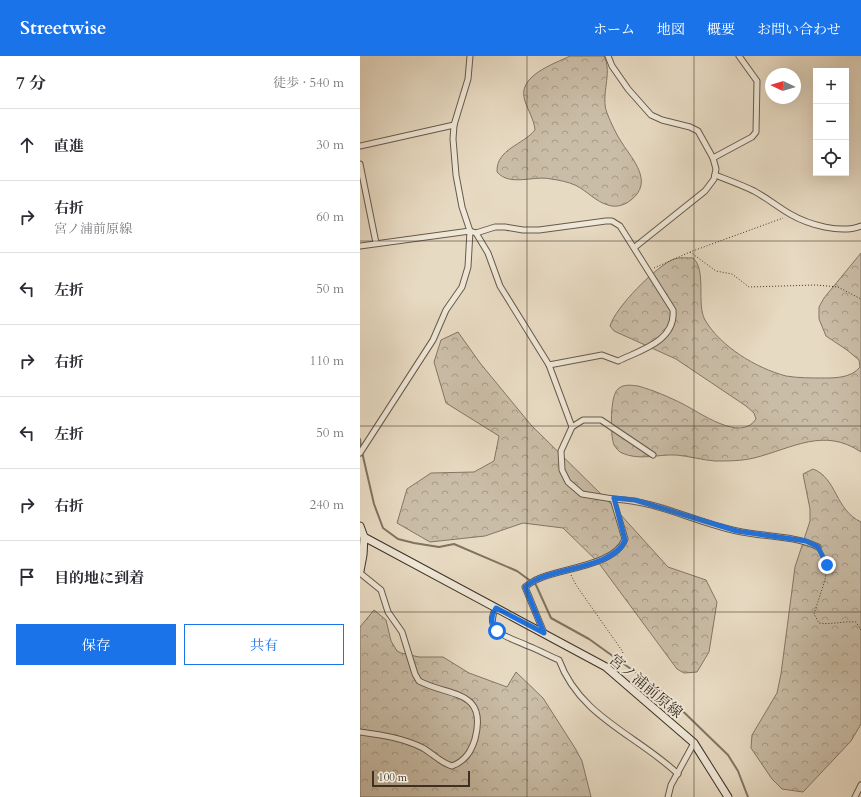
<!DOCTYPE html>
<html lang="ja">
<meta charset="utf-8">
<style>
body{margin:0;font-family:Cardo,"Noto Serif JP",serif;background:#f2f2f3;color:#2b2b33}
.controls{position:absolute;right:12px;top:12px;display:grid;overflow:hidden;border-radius:0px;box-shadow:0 4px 16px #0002}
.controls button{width:36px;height:36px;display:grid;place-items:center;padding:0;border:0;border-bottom:1px solid #e1e1e2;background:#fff;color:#2b2b33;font:20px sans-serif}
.compass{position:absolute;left:405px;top:12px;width:36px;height:36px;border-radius:50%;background:#fff;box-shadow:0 4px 16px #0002;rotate:274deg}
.scale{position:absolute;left:12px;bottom:10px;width:98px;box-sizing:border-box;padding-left:4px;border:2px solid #3c3024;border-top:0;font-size:11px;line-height:14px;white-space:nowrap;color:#3c3024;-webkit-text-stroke:3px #efe7d7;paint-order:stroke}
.stop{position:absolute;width:12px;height:12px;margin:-9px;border:3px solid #1a73e8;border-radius:50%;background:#fff}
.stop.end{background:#1a73e8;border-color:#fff;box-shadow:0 1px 4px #0008}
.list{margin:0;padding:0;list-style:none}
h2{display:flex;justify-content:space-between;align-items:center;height:52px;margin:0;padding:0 16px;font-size:17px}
h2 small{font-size:13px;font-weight:400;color:#7c7c81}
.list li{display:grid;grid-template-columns:26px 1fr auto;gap:12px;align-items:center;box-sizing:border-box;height:72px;padding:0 16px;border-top:1px solid #e1e1e2}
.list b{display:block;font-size:15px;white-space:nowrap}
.list p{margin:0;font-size:13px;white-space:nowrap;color:#7c7c81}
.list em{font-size:13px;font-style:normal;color:#7c7c81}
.actions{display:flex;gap:8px;padding:12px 16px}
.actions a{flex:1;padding:9px 0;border:1px solid #1a73e8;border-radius:0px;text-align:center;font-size:14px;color:#1a73e8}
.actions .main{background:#1a73e8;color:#fff}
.icon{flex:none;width:22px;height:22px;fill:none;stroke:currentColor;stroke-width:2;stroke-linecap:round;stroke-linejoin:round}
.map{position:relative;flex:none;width:501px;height:741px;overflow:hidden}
header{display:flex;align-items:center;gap:24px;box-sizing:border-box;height:56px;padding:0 20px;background:#1a73e8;color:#fff}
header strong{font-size:19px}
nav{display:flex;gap:22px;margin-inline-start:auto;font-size:14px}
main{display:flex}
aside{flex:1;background:#fff}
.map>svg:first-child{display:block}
.forest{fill:url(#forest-crowns);stroke:#837666}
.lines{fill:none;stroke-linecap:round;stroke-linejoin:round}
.stream{stroke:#807362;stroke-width:2}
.street-casing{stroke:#675a4c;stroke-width:7}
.secondary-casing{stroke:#3c3024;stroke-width:9}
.path{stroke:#3c3024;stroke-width:1;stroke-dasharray:1 2;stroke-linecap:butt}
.street{stroke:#efe7d7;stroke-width:5}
.secondary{stroke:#efe7d7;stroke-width:7}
.route{stroke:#1a73e8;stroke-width:5}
.grid{fill:none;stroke:#3c3024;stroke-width:1;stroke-opacity:0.55}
.labels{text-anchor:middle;stroke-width:4;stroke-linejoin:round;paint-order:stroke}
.street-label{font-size:15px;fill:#3c3024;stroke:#efe7d7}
</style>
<header>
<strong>Streetwise</strong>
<nav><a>ホーム</a><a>地図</a><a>概要</a><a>お問い合わせ</a></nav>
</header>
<main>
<aside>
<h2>7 分<small>徒歩 · 540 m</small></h2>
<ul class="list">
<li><svg class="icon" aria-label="ahead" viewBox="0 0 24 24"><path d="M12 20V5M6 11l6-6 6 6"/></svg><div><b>直進</b></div><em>30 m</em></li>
<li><svg class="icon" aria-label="right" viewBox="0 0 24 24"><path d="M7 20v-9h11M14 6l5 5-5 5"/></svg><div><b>右折</b><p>宮ノ浦前原線</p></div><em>60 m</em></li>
<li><svg class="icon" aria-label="left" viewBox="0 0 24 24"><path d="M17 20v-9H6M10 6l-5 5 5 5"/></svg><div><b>左折</b></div><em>50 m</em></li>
<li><svg class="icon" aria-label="right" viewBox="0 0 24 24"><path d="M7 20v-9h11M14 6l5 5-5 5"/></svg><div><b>右折</b></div><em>110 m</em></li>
<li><svg class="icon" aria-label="left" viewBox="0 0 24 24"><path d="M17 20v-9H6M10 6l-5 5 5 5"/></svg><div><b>左折</b></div><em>50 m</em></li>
<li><svg class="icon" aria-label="right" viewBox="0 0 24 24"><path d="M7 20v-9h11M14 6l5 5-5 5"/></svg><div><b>右折</b></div><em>240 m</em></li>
<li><svg class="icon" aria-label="arrive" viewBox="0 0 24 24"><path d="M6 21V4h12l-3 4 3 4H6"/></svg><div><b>目的地に到着</b></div></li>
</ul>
<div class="actions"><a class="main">保存</a><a>共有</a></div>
</aside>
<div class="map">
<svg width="501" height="741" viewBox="0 0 501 741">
<defs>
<pattern id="forest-crowns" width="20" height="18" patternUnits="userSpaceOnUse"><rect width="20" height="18" fill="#cabda7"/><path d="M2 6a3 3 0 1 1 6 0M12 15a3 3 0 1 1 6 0" fill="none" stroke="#a59a88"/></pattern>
</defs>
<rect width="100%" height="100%" fill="#e7dac2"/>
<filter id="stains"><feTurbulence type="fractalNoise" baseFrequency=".005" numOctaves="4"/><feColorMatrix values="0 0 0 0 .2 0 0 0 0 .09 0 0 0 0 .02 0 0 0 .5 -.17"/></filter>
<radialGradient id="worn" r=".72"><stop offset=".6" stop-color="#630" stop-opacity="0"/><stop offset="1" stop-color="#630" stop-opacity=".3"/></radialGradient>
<!-- forest -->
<g class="forest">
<path d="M210,0H244C253,17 240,39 247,57C251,67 256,78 262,87C273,104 294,126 271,144C265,149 256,152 248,149C236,146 226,134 215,129C208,126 199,124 191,123C174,119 150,131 137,116C136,93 163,89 175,74C174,63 168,55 165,45C156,20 194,8 210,0Z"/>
<path d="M501,197V396C464,371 433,392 394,402C381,405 368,405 355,405C342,404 329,400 316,399C299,398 279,405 262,397C259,396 256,392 254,389C250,379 250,339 258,333C263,328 271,329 278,330C293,334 309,341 323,348C339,356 381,387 396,363L394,357L386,350L316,303L254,275L250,270C255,252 296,210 314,203C320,201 327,202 333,202C347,214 336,248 345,264C361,291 396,312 426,320C438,322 451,322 463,322C476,322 491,322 500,311L499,304L487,294L466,280L459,263V251L464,242Z"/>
<polygon points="98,276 120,307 171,369 251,448 308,511 346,524 357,546 349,596 337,616 324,617 317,613 238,506 203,472 163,467 125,480 70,486 37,467 47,433 71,417 114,416 134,405 139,380 86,347 74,306 81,284"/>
<path d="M453,413C477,422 475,454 501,466V668L491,685L443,736L422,733L412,723L391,692L392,679L417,637L421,618L435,511L450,465V453L443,418Z"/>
<polygon points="14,554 26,564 31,585 37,595 41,597 59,601 83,601 109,617 147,631 156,616 183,642 215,692 222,705 231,741 0,741 0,571"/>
</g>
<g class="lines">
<!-- stream -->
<g class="stream">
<polyline points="0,383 1,392"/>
<polyline points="2,396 14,448 23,472 38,483 54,487 79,491 94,488 157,515 176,529 191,562 229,583 303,636 368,699 378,715 388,741"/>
</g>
<!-- street casing -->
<g class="street-casing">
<g id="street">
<polyline points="248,0 252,10 268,33 291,59 302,64 330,71 338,75 353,102 356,113 354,123 345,135 275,191"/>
<polyline points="0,90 94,69"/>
<polyline points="353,102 392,81 396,76 397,25 379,0"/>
<polyline points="0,108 16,187"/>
<path d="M355,119C368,124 382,129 394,135C407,142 418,151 430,158C449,169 481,178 501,170"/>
<polyline points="116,177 128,197 140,230 189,309 212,371"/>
<path d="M0,190L110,175L116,177L135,171H145L163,174H179L246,165H252L260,170L313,254C316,285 281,294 258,305L242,299L189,309"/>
<polyline points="0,397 73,284 86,254 102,231 108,211 110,175 102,151 96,119 93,83 94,69 108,23 110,0"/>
<path d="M253,443C298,445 334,466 377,475C403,481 434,479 458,491"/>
<path d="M0,517L21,534L28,556L42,576L55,618L59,625C89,641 128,633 115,683C111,696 105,705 92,710C81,707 73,698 63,692C43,682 22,679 0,676"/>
<path d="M136,552C122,577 152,582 168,590C179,594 189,600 199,604C220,661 277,679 318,718"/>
<path d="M184,577L165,531C169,528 173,525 178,523C201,512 255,510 265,483L253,443L222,438L208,426L202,414L201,395L212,371L223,364H241L293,399"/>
<polyline points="308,741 311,729 334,687"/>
<polyline points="495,741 501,729"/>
</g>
</g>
<!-- secondary casing -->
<g class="secondary-casing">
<g id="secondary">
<polyline points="0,470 4,481 246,611 334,687 368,741"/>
<polyline points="0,515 3,499 4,481"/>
</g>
</g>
<!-- path -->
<g class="path">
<polyline points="330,196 356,215 372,218 389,231 456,229 478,231 501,243"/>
<polyline points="294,212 330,196 423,162"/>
<path d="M461,497L467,509L465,524L454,558L459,567C471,569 482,565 496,566L501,574"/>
<polyline points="211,519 216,529 263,596 255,610"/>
</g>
<!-- street -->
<use href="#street" class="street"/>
<!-- secondary -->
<use href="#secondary" class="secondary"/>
</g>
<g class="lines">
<!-- route -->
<path class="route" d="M137,575C131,566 130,562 136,552L184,577L165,531C169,528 173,525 178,523C201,512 255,510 265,484L254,442L275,444L377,475L446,485L458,491L467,509"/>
</g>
<!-- grid -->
<path class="grid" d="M167,0V741M334,0V741M0,185H501M0,370H501M0,556H501"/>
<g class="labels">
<!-- street labels -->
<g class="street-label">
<text transform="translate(286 630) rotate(40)" y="5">宮ノ浦前原線</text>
</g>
</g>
<rect width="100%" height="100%" filter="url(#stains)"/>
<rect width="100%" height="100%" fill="url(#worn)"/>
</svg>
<div class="controls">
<button>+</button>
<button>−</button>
<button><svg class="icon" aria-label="locate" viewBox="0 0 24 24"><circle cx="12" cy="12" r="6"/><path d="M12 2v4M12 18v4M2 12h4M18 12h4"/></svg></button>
</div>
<svg class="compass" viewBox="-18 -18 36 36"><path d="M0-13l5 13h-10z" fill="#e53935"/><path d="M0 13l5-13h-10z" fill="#7c7c81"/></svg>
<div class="scale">100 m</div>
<div class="stop" style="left:137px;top:575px"></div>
<div class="stop end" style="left:467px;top:509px"></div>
</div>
</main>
